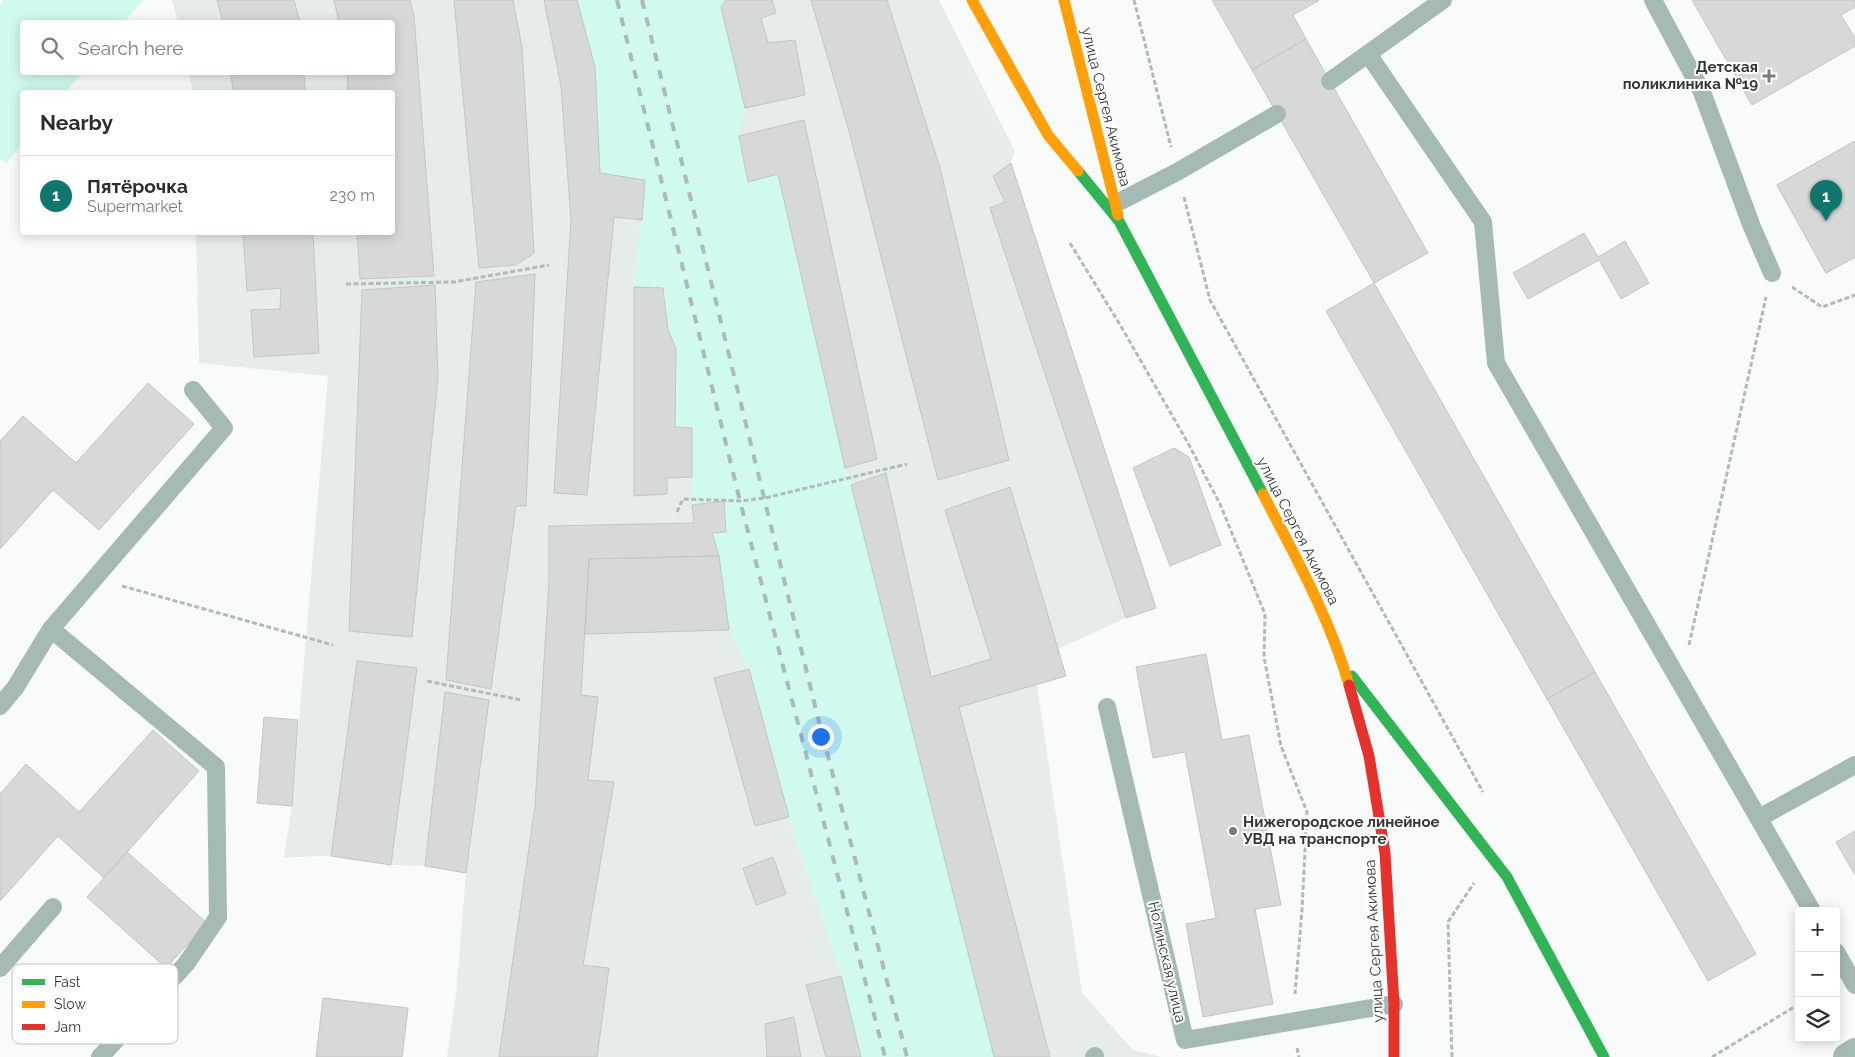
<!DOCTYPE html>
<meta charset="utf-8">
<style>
body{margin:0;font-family:Raleway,sans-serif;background:#f7f7f7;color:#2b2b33}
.controls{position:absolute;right:15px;bottom:15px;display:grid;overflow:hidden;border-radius:5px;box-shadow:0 2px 12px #0003}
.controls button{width:45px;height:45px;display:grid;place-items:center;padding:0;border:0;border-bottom:1px solid #e1e1e2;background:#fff;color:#2b2b33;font:25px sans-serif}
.you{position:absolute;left:820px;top:736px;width:18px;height:18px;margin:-12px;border:4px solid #fff;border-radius:50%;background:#1a73e8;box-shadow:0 0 0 8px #1a73e833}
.badge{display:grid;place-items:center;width:32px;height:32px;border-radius:50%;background:#0f766e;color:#fff;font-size:16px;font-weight:700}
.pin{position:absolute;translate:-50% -41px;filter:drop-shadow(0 1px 2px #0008)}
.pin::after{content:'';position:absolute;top:26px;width:18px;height:15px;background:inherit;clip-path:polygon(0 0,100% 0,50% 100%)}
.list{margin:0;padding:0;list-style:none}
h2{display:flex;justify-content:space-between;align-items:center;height:65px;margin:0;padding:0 20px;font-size:21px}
h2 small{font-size:16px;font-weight:400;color:#7c7c81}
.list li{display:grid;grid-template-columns:32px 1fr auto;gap:15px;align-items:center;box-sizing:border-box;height:80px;padding:0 20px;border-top:1px solid #e1e1e2}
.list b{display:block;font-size:19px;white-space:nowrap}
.list p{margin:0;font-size:16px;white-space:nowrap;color:#7c7c81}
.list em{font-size:16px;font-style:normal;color:#7c7c81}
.icon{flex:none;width:28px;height:28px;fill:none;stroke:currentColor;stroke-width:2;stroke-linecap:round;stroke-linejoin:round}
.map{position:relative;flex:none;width:1855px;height:1057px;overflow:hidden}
.search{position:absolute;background:#fff;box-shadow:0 2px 12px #0003;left:20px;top:20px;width:375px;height:55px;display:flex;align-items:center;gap:12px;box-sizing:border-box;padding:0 18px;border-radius:5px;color:#7c7c81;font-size:19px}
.panel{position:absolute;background:#fff;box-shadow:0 2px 12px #0003;left:20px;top:90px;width:375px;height:145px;border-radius:5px}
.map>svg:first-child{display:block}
.built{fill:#e5ecea}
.green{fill:#d0f9ef}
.building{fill:#d7d9d8;stroke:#c3c5c4}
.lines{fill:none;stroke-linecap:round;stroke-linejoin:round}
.path{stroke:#b1bcb9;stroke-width:3;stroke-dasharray:5 2.5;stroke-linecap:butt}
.lane{stroke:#a5bab5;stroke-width:18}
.street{stroke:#a5bab5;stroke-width:28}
.fast{stroke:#30b455;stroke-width:11}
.slow{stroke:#ff9f0a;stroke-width:11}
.jam{stroke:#e5322d;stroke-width:11}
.rail{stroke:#aebab7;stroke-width:4;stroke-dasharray:9 9;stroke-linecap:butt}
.poi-dot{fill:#797b7a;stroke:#fff;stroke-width:2}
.labels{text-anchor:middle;stroke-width:4;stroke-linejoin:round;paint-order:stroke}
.poi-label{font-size:15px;font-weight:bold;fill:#343635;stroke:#fff;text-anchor:end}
.street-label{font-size:15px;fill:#343635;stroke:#fff}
.key{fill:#fff;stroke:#c2c3c2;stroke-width:1}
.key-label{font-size:14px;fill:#343635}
</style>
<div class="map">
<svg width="1855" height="1057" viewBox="0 0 1855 1057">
<rect width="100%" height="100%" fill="#f9fbfa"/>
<!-- built -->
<g class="built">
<polygon points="172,0 577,0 595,67 645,180 634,286 663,288 668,329 676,348 675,427 692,428 693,505 724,501 726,532 712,534 719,556 729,630 749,669 789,817 841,976 861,1057 447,1057 456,994 466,873 425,866 391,865 331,856 284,857 292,806 328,376 199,363 196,233 392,232 392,92 193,92 189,73 392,72 392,22 178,22"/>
<polygon points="726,0 939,0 1015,151 1011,163 1156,608 1126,618 1058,649 1066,676 1037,685 1082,993 1133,1050 1161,1057 994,1057 851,485 845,468 777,174 748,182 739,136 745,108 721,7"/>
</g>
<!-- green -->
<g class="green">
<polygon points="3,0 143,0 124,22 22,22 22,72 82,73 66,92 22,92 22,144 6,164 0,158 0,4"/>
<polygon points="577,0 726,0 721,8 745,108 739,136 748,182 778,174 845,468 851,485 994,1057 861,1057 841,976 789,817 749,669 729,630 719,557 712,533 726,532 724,501 692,505 692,428 675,427 676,348 668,330 664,288 634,287 644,180 600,173 595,67"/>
</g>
<!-- building -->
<g class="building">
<polygon points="217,0 294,0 300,22 223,22"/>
<polygon points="334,0 410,0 414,16 434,276 360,279 357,232 392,232 392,92 348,92 347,72 392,72 392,22 339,22"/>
<polygon points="454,0 513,0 522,47 534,253 516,265 479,268"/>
<polygon points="544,0 577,0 595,67 600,173 645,180 642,220 614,217 587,495 554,493 571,220 561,86"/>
<polygon points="726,0 772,0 776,13 761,18 768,43 795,40 805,95 745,108 721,7"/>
<polygon points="811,0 887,0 940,168 1009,460 938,480 849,131"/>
<polygon points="1212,0 1318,0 1318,1 1293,15 1306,39 1252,70"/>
<polygon points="1692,0 1855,0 1855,7 1841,15 1855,38 1855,46 1752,105"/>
<polygon points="1306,39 1428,253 1374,283 1252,70"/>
<polygon points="231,72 304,72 305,92 233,92"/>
<polygon points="804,120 877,459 845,468 778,174 748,182 739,136"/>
<polygon points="1855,141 1855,257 1826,273 1777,185"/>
<polygon points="1855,141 1855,257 1826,273 1777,185"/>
<polygon points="1011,163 1156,608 1126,618 990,208 1005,202 993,176"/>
<polygon points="243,232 313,232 319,353 254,357 251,310 280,309 281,288 247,291"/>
<polygon points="1584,233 1598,257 1625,241 1649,283 1621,299 1599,260 1528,299 1513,273"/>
<polygon points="535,274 526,506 516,506 491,689 446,680 476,282"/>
<polygon points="1374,283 1595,672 1547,699 1326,311"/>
<polygon points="435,285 438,378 412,637 349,631 362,290"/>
<polygon points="634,287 663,288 668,330 676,348 675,427 692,428 692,477 667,478 667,494 634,496"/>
<polygon points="148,383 194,424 99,530 53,490 0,549 0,441 23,416 76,463"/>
<polygon points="1174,448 1189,457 1221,545 1170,566 1133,468"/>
<polygon points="886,473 931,677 991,659 945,510 1010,487 1066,676 959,707 1050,1057 994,1057 851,485"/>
<polygon points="724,501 726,532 712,533 719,556 589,559 581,695 598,697 588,780 614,782 583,965 609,968 597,1057 499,1057 535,806 549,582 549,526 694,523 692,505"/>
<polygon points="719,556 729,630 585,634 589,559"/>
<polygon points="1206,654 1222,740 1249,735 1281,905 1255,909 1273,1004 1203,1017 1186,924 1216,918 1185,752 1153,758 1136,667"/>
<polygon points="357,661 417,668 391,865 331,856"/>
<polygon points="749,669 789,817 755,826 714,678"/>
<polygon points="1595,672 1756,954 1708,981 1547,699"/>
<polygon points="445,692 489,700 466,873 425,866"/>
<polygon points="264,717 298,720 292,806 257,803"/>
<polygon points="153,730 199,771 104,878 58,836 0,901 0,794 26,764 79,812"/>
<polygon points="1855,831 1855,875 1836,842"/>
<polygon points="127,852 207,923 166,968 87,897"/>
<polygon points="773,857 786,894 756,905 743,868"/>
<polygon points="841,976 861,1057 826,1057 806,985"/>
<polygon points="323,998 408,1008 402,1057 316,1057"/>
<polygon points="794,1017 801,1057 767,1057 765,1024"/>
</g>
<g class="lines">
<!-- path -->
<g class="path">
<polyline points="1134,0 1171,147"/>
<polyline points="1184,197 1210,300 1483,792"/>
<polyline points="1070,243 1122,328 1189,445 1220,504 1265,614 1264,657 1281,746 1307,812 1302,910 1295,994"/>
<polyline points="346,284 454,282 549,265"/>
<polyline points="1792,287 1822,307 1855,295"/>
<polyline points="677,512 683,499 740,501 765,498 907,464"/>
<polyline points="122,586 333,645"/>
<polyline points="1689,645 1766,297"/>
<polyline points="427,681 521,700"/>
<polyline points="1297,1048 1299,1057"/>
<polyline points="1452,1057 1448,922 1474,883"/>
<polyline points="1712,1057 1799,1004"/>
</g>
<!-- lane -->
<g class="lane">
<polyline points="1653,0 1702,92 1752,227 1772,273"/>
<polyline points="1368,54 1483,222 1496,363 1812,911"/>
<polyline points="1330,81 1443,0"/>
<polyline points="1115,204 1177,172 1277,114"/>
<polyline points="51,629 216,767 218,917 186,964 100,1057"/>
<polyline points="0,706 15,688 51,629 224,428 193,390"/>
<polyline points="1107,707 1185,1040 1394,1004"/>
<polyline points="1759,818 1855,765"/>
<polyline points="1836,952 1855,985"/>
<polyline points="0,968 53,907"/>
<polyline points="1094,1057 1095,1056"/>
</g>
<!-- street -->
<polyline class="street" points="1847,1057 1855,1052"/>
<!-- fast -->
<g class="fast">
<polyline points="1078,171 1119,221 1263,494"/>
<polyline points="1352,676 1507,877 1604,1057"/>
</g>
<!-- slow -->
<g class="slow">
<polyline points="972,0 1048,135 1078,171"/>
<polyline points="1064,0 1118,215"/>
<path d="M1263,494C1295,556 1330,618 1349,685"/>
</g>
<!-- jam -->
<polyline class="jam" points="1349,685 1369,756 1385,853 1394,1004 1394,1057"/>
<!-- rail -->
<g class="rail">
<polyline points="617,0 740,501 885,1057"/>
<polyline points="642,0 818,718 907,1057"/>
</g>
</g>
<!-- markers -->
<g class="poi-dot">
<path d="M1766.5 68.5h5v5h5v5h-5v5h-5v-5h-5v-5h5z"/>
<circle cx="1233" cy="831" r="5"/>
</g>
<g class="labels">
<!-- poi labels -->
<g class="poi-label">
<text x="1758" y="72">Детская<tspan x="1758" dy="17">поликлиника №19</tspan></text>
<text x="1243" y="827" text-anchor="start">Нижегородское линейное<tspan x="1243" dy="17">УВД на транспорте</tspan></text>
</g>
<!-- street labels -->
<g class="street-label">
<text transform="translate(1106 107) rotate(76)" y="5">улица Сергея Акимова</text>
<text transform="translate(1298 531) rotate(63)" y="5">улица Сергея Акимова</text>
<text transform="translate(1374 941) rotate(-93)" y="5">улица Сергея Акимова</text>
<text transform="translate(1167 962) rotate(77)" y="5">Нолинская улица</text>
</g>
</g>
<!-- legend -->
<rect x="12" y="964" width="166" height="80" rx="8" class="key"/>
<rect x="22" y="979" width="23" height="6" fill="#30b455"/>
<rect x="22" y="1001" width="23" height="7" fill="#ff9f0a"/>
<rect x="22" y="1024" width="23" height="6" fill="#e5322d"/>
<g class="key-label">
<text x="54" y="987">Fast</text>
<text x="54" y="1009">Slow</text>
<text x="54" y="1032">Jam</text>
</g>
</svg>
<div class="controls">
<button>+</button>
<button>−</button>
<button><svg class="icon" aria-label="layers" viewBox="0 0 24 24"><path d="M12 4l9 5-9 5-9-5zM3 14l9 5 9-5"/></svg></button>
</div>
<div class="you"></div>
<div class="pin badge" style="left:1826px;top:221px">1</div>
<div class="search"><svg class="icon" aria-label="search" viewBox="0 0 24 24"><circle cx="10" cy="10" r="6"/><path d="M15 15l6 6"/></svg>Search here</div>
<section class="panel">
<h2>Nearby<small></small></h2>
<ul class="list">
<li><span class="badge">1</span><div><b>Пятёрочка</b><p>Supermarket</p></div><em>230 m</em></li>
</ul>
</section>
</div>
